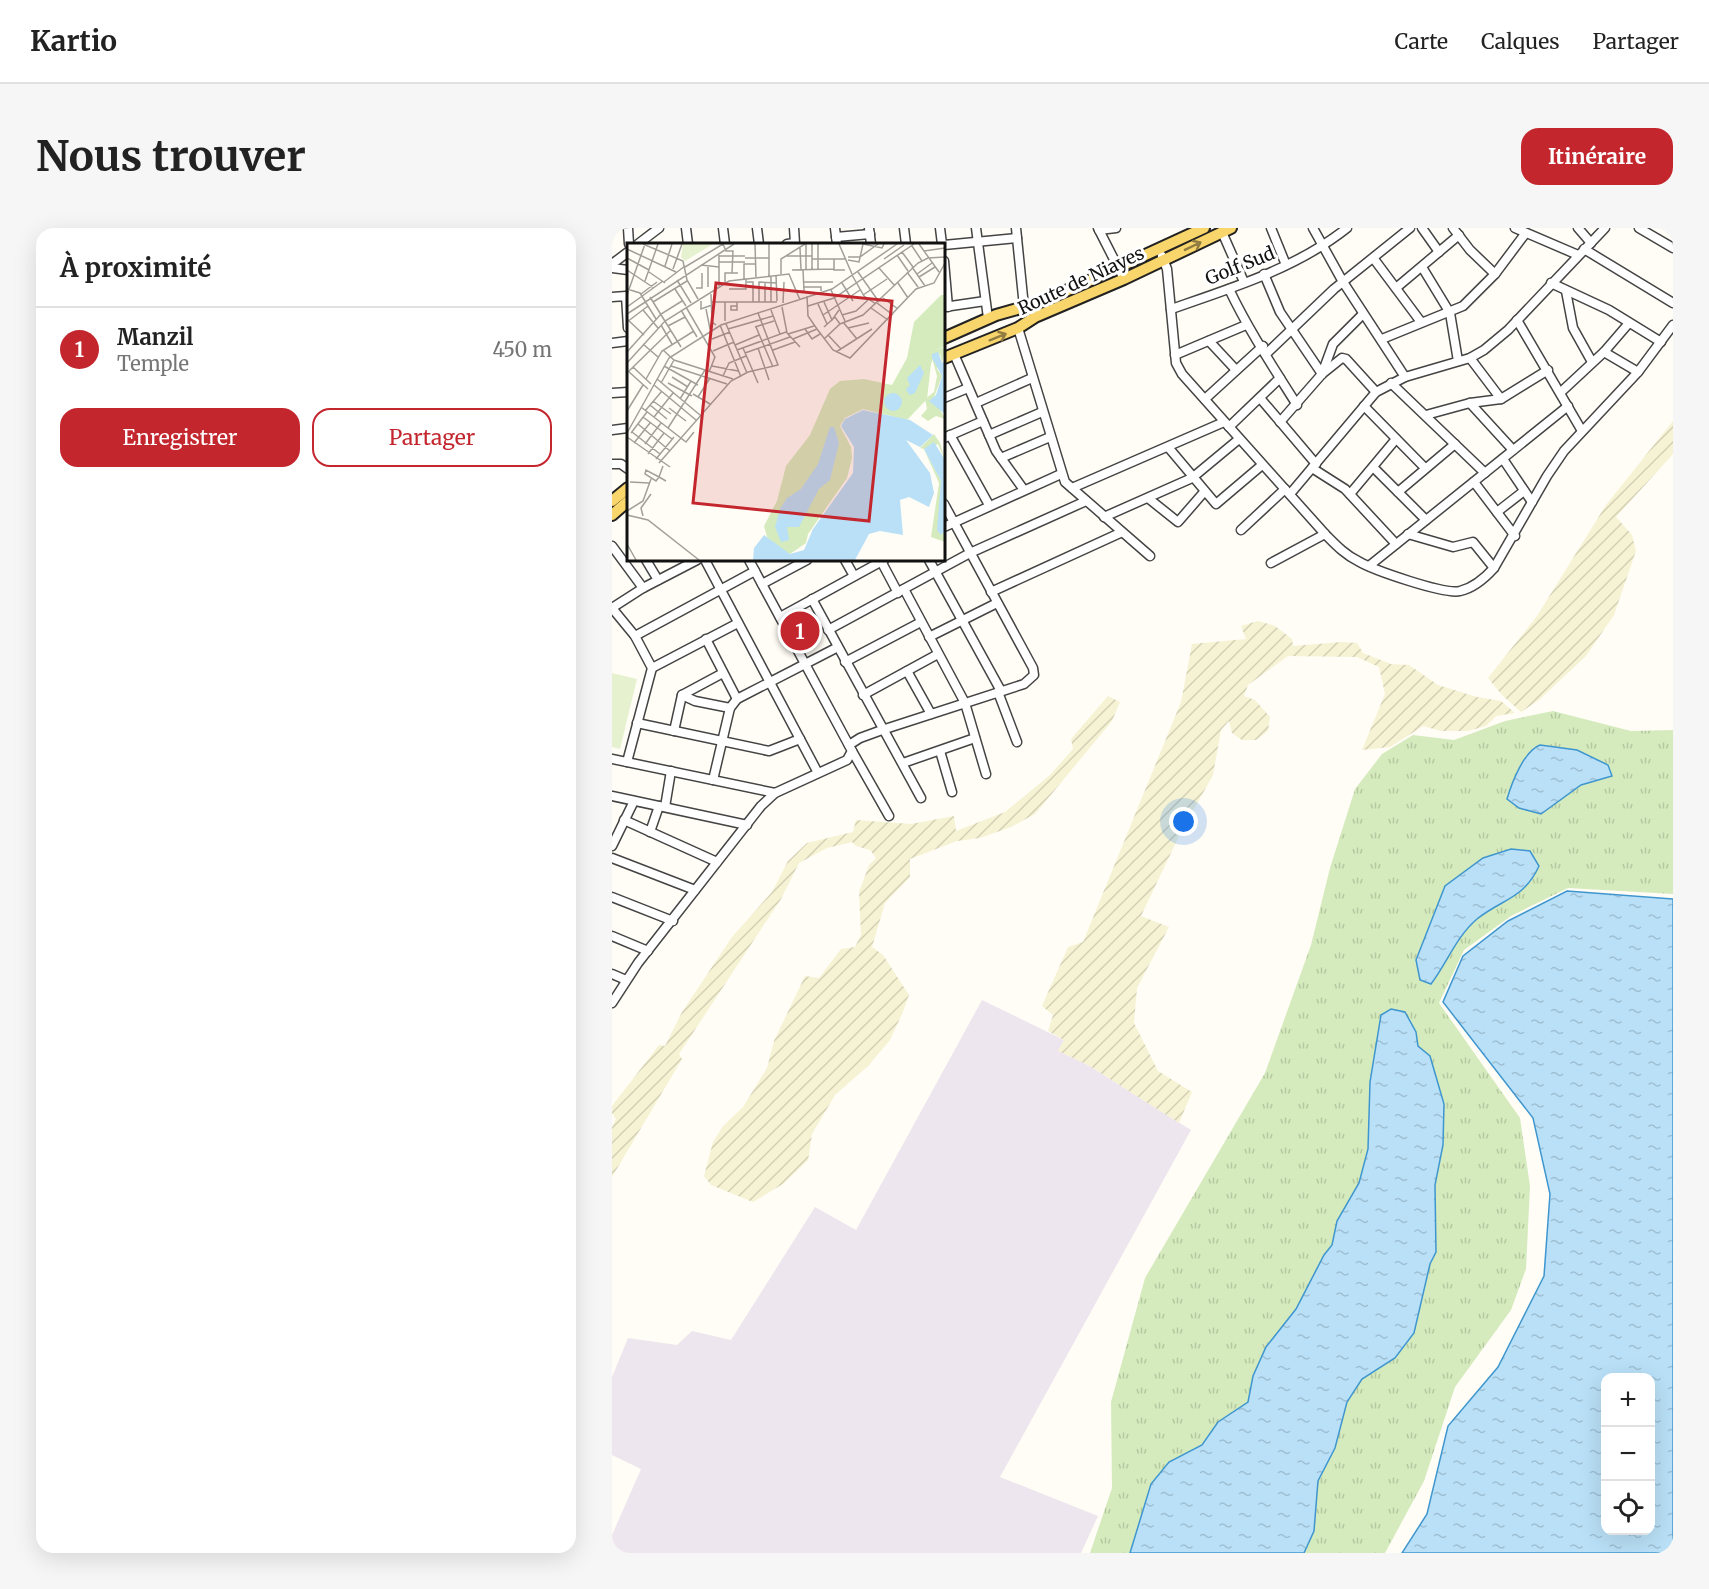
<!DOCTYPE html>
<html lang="fr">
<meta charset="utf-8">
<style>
body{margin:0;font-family:Merriweather,serif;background:#f6f6f6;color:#222}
.controls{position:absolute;right:18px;bottom:18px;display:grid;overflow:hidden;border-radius:12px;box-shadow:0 6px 24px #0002}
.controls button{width:54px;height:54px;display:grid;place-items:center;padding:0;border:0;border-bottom:2px solid #e0e0e0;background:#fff;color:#222;font:30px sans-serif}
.you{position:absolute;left:572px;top:594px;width:21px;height:21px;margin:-15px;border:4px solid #fff;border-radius:50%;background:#1a73e8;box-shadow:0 0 0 9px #1a73e833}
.badge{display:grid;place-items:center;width:39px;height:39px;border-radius:50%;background:#c4262e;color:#fff;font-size:20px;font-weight:700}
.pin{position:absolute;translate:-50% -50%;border:3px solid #fff;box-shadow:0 2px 6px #0006}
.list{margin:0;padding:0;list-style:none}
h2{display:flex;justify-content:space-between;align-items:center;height:78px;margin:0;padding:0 24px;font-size:26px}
h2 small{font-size:20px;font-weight:400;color:#767676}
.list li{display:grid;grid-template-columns:39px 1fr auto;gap:18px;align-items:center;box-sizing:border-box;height:84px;padding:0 24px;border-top:2px solid #e0e0e0}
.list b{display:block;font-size:22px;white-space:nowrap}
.list p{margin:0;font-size:20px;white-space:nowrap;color:#767676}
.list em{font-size:20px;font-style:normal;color:#767676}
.actions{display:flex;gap:12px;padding:18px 24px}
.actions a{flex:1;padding:14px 0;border:2px solid #c4262e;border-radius:18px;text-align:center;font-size:21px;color:#c4262e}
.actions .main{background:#c4262e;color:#fff}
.icon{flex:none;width:33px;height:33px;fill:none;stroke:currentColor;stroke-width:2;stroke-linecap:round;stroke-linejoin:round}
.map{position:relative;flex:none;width:1061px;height:1325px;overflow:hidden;border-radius:18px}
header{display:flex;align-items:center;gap:36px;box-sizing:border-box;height:84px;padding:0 30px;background:#fff;border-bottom:2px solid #e0e0e0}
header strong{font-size:28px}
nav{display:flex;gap:33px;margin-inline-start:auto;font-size:21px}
.intro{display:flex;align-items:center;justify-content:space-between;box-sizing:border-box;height:144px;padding:0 36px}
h1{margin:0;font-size:42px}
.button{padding:15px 27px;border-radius:18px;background:#c4262e;color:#fff;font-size:21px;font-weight:700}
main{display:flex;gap:36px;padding:0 36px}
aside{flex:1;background:#fff;border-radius:18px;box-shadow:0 6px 24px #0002}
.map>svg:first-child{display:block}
.industrial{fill:#eee6ef}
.farmland{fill:url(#farmland-furrows)}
.grass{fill:url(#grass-tufts)}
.pitch{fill:#e6f2cf}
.water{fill:url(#water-ripples);stroke:#3f96cf;stroke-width:1.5;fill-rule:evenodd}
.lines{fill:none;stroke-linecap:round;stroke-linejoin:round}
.minor-casing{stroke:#444;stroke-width:11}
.major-casing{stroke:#222;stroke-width:14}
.minor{stroke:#fff;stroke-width:8}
.major{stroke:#f9d66b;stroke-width:10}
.oneway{stroke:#917d42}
.labels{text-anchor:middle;stroke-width:6;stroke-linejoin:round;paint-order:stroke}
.street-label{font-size:18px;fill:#111;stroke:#fff}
.inset-road{fill:none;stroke:#a09f9a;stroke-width:1.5}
.view{fill:#c4262e;fill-opacity:0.15;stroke:#c4262e;stroke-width:3}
.inset-edge{fill:none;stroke:#111;stroke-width:3}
</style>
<header>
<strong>Kartio</strong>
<nav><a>Carte</a><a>Calques</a><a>Partager</a></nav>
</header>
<div class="intro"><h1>Nous trouver</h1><a class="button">Itinéraire</a></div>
<main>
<aside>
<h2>À proximité<small></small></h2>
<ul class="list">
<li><span class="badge">1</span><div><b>Manzil</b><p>Temple</p></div><em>450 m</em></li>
</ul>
<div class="actions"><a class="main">Enregistrer</a><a>Partager</a></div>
</aside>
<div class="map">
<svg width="1061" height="1325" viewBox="0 0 1061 1325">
<defs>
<pattern id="farmland-furrows" width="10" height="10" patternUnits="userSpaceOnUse" patternTransform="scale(1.5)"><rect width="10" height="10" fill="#f6f3d4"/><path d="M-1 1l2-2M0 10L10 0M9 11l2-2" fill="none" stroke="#d2cfb5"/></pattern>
<pattern id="grass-tufts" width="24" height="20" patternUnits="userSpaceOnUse" patternTransform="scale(1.5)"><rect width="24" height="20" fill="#d5ebbd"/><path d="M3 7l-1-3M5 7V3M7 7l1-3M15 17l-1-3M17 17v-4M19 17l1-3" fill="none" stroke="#b6c8a1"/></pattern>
<pattern id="water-ripples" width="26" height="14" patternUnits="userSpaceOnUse" patternTransform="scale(1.5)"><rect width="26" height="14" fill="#b9e0f7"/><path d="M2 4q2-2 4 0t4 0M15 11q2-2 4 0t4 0" fill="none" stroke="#9ebfd3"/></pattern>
</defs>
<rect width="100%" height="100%" fill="#fffdf5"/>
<!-- industrial -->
<polygon class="industrial" points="370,772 452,812 447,823 476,837 579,902 388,1249 486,1288 469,1325 0,1325 0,1307 29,1241 0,1227 0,1149 16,1110 65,1117 80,1103 119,1112 203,979 244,1002"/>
<!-- farmland -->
<g class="farmland">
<polygon points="1061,193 1061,226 1004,289 1020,307 1024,323 1002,387 974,428 927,472 909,484 890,467 876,450 925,388 994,277"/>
<polygon points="646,393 663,398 680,411 681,418 730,414 745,415 751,425 779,436 797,437 826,457 865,469 889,473 903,485 884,488 874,498 856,503 829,503 811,498 778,519 750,522 773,466 767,439 745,429 676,428 636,457 632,468 643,472 658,489 656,503 644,512 630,512 620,505 617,493 609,502 601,547 568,606 529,688 557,699 525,760 522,795 546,843 580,864 567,895 476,837 446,823 452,812 436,803 441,787 430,778 456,719 471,714 569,474 580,416 634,411 629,398"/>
<polygon points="496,468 508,474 500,493 423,586 399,599 368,610 345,613 298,631 298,649 273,675 260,719 271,727 297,767 290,786 278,812 256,838 223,867 200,906 196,932 171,956 141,974 99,957 92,948 101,914 111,898 131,879 155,840 162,813 193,748 207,750 229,721 243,719 249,707 247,664 257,637 264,630 258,622 244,618 240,614 215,620 187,635 169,671 67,826 70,831 0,949 0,899 4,891 0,885 0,878 47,817 53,818 70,784 120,709 160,664 176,633 195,615 241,604 244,592 299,596 342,588 344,603 393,584 438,547 461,521 459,511"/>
</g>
<!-- grass -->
<polygon class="grass" points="941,483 1019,503 1061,502 1061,666 956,660 899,688 852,722 827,775 908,890 918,958 914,1041 899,1082 843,1159 812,1253 773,1325 478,1325 500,1260 499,1174 533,1050 653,845 699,717 718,640 743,561 770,526 801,507 842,512 893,493"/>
<!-- pitch -->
<polygon class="pitch" points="0,445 25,451 8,521 0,519"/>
<!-- water -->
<g class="water">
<path d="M928,517L965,522L996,537L1000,548L969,557L929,586L907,580L895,571C900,554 912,523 928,517Z"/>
<path d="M899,621L918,623L927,638C912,671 890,671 865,691C844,709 835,735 819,756L808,752L804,732L833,658L871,630Z"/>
<path d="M955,663L1061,671V1325H790L815,1286L836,1198L886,1139L932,1048L938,966L921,890L831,774L851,728L896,693ZM993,1150H1038V1302H993Z"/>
<polygon points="779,781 793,784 804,804 806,818 818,828 832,876 831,917 823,957 824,1024 818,1036 802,1105 783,1130 750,1151 735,1174 723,1220 706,1253 702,1303 692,1325 518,1325 539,1256 557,1234 590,1217 606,1194 636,1174 641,1148 654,1119 684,1081 712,1027 720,1017 725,993 747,955 756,921 758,854 769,787"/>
</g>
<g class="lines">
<!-- minor casing -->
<g class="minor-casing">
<g id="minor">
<polyline points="16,0 17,16"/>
<polyline points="74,0 76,16"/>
<polyline points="111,0 113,16"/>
<polyline points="145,0 147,16"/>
<polyline points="223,0 225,16"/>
<polyline points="257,0 259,16"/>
<polyline points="292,0 294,16"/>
<polyline points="328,0 330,16"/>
<polyline points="364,0 376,90"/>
<polyline points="404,0 412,79"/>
<polyline points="486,0 512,51"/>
<polyline points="659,0 674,37"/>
<polyline points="701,0 731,54 793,149"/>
<polyline points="810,0 827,24"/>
<polyline points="841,0 858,22 883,46"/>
<polyline points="903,0 966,27"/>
<polyline points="966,0 979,15"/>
<polyline points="1027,0 1061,20"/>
<polyline points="487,2 504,0"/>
<polyline points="610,4 632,54"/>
<polyline points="224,9 258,6"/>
<polyline points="26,16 47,0"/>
<polyline points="175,16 183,15 182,0"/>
<polyline points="332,17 405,10"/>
<polyline points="972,21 1061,75"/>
<path d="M550,28L555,41L564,135L570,146L713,306C723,316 733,327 746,333C761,342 833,367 848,363C861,360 873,350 882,340L935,248L952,223L1026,144L1061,97"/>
<polyline points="762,31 809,94"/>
<polyline points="332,33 336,79"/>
<polyline points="0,36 16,24"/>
<polyline points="810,39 838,85 846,133"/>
<polyline points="0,40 16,42"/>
<polyline points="652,46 668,84 710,146"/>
<polyline points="939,55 997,82 1049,114"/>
<polyline points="784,60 847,7"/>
<path d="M617,61C636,101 661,139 685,177"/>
<polyline points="954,63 961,100 980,134"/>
<polyline points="0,69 14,68 16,100"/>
<polyline points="332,79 373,73"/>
<path d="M559,81C620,60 685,40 735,0"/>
<polyline points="905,92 970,203"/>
<polyline points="406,100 453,254 538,328"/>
<polyline points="770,111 851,78 883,46 913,6"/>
<polyline points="597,113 624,142"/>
<polyline points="0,115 16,113"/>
<polyline points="992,124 1026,144"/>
<polyline points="655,125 722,61 798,0"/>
<polyline points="342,126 384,223 412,262"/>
<polyline points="563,127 634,97"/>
<polyline points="858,130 889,171"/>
<polyline points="710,146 721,116 751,86"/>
<polyline points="779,155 873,245"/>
<polyline points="949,164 992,124 1017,95"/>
<polyline points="0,165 16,164"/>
<polyline points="332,170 356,160"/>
<polyline points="648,170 704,236"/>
<polyline points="593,171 651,118"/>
<polyline points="364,175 420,150"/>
<polyline points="858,175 901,222"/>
<polyline points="752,178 813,240"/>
<polyline points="814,187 858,175 889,171 936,142"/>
<polyline points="668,194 710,146 730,130 734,131 764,164"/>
<polyline points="617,199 668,150"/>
<polyline points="0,202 16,200"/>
<polyline points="338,207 377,277"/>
<polyline points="377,207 430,184"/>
<polyline points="332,210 371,193"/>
<polyline points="556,219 604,276 650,237"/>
<polyline points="389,230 438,209"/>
<polyline points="891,231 920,274"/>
<polyline points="0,236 9,236 16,241"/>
<polyline points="700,240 733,261 784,316"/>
<polyline points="762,240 814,292"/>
<polyline points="862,254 903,308"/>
<polyline points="460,260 612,194"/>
<polyline points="786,264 843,216"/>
<polyline points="678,266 764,164 793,149 858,130 872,122 896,102 993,0"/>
<polyline points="738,266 784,211"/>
<polyline points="536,270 566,294 592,264"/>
<polyline points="885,284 912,263"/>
<polyline points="492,289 580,250 627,211"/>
<polyline points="332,299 449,246"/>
<polyline points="629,302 673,261"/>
<polyline points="796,306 841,319 861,314 882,340"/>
<polyline points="0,318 31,360"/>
<polyline points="34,332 46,352"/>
<polyline points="93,332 206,545"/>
<polyline points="233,332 242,348"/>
<polyline points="317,332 389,463"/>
<polyline points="269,333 286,365"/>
<polyline points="659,335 713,306"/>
<polyline points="757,338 956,178"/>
<polyline points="150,356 195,332"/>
<polyline points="292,361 353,475 374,546"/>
<polyline points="379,364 508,305"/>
<polyline points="200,371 309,570"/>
<polyline points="168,389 272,332"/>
<polyline points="216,402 358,325 474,273"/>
<polyline points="23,408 143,343"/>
<polyline points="317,409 385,375"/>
<polyline points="94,411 125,471"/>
<polyline points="233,434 309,394"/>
<polyline points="40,440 126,395"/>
<polyline points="295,443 319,486"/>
<polyline points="386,464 405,514"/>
<polyline points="70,467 83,473 118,480"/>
<polyline points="251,467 326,426"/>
<polyline points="25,495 157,523 188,511"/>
<polyline points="62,503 70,467 111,445"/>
<polyline points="237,517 248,510 270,502 412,456 422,447 421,440 332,276"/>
<polyline points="240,523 277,588"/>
<polyline points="328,523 340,564"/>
<polyline points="0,531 163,565"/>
<polyline points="15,534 40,440 23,408 0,380 31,360 85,332"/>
<polyline points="291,535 363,510"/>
<polyline points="101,552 118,480 125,471 226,419"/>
<polyline points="0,568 135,597"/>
<polyline points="53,579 59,543"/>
<polyline points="12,592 105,634"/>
<polyline points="38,604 47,578"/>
<polyline points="0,618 22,573"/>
<polyline points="0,630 83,662"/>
<polyline points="0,669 61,693"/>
<polyline points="0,708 36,723"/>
<polyline points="0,746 14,752"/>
<polyline points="0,775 26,735 149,578 163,565 235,532 240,523 137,332"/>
</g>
</g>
<!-- major casing -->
<g class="major-casing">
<g id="major">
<polyline points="332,110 384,87 423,76 468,57 592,0"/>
<polyline points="332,130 406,100 423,89 512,51 619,0"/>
<polyline points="0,273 16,260"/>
<polyline points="0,287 16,273"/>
</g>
</g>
<!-- minor -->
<use href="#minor" class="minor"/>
<!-- major -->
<use href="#major" class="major"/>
</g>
<!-- one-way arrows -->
<defs><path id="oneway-shaft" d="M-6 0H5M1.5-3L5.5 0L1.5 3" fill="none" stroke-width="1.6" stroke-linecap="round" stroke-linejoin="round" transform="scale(1.5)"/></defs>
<g class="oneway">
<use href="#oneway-shaft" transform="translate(581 18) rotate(-26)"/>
<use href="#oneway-shaft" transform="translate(386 109) rotate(-22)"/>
</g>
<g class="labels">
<!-- street labels -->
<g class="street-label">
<text transform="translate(628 38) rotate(-22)" y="6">Golf Sud</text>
<text transform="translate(469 53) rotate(-25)" y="6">Route de Niayes</text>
</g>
</g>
<!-- overview -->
<g transform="translate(15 15)">
<rect width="318" height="318" fill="#fffdf5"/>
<path d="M314,52H318V103L309,107L304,121L300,156L280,177L236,166L218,175L213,183L224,204L225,215L220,235L181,291L179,300L163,311L153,306L140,294L137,283L150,258L159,223L183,192L203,146L213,138L237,136L265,142L280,115L287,79Z" fill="#d5ebbd"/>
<path d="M318,104L315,121L313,110L310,126L315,133L307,154L318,176L309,173L301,178L294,173L300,166L298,156L307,149L310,133L303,108ZM307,191L313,200L318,217L311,201L298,207L314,238V292L318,288V299L304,294L312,240L297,206L293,205Z" fill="#d5ebbd"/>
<path d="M56,1H86L58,18L54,14Z" fill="#e6f2cf"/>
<path d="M311,109L315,120L318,118V171L302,158L309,152L315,133L305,115V111ZM293,122L297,130L288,150L283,152L279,147L283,142L280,135ZM257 159a9 9 0 1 1 18 0a9 9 0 1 1-18 0ZM236,167L283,177L306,192L293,204L279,197L303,230L307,250L302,264L282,254L273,257L276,292L253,288L242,291L228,317H126L127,305L137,292L163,311L177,307L186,286L226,230L227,204L214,183L218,176ZM203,184H207L212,200L203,237L192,246L172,284H160L162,297L154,299L148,284L153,266L160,255L174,246L191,221ZM307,199L318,217V288L314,292L310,287L314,238L297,206Z" fill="#b9e0f7"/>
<path class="inset-road" d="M16,1L56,18L60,37L71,56M96,1L99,8H106L105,30M128,1L129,34M142,1V33M179,1V27M185,1V26M191,1V26M212,1L225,31M236,1L255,5L257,1M292,1L312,29M285,3L295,18M173,5L174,27M0,6L49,29M297,8L318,5M275,9L286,24M92,10V43M270,12L281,28M92,13H118M159,13H185M221,14H233L251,1M0,15L22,27M118,15H142M185,16H218M207,16V27H218M257,16L277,2M221,17L232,19L236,1M92,19H118M74,22L92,24M38,23L45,1M58,24L96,1M81,24V44M285,24L298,43M252,25L268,43M46,26L55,1M0,27L27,45M165,27L207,26M22,29L38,40M231,29L252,59M280,29L291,44M154,31V16L178,1M290,31L305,20M149,32L150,58M225,32L237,53L249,61M292,34L308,24M117,36V21H129M50,37L64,60M18,38L31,1M37,39L58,23M120,39H126V59M176,39H206M98,40V30H111M215,40L226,58M271,40L281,55M176,44H194V48M69,45H75V30M0,46L13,50L29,76M48,46L59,63M102,46H119V36M204,47L218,78M170,49L177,48L176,27M14,51L30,39M84,51L85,79L89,82M0,52L18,1M236,52L260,36M180,53L181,73L190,86L206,107L223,115L289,46L307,40L318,20M23,54L54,104M256,55L271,66M74,58V66L85,62M26,59L60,38M85,59H150M132,59V39L150,40M138,59V40M144,59V33M197,59L205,77L212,67M156,60L157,39M250,60L266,72M191,61L200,81M110,63H104V67H110V59M181,63L207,55L287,1M0,64L36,38M59,64L88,114L82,129M155,64L160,90L173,104M244,65L261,77M79,66L83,86M16,67L31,85M54,67L70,94M144,67L153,91M0,71L107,1M196,72L233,47M215,72L229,68L241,57M0,76L17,92M98,78V59M0,79L21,63M216,79L230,96M99,81L120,130M34,82L45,101M93,82L114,134M41,83L58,74M128,84L147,78M129,84L146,124M197,84L208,74L213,81M221,85L242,80M101,86L146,73M178,86L185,96L193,91M161,91L187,83M201,92L214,106M85,96L103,89M166,96L190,86M197,96L213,81L236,72L291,20L301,15L318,14M16,101L31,114M108,102L132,92M116,105L131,140M131,105L142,137M36,107L47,117L106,136M110,107L159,89M146,107L168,99M86,108L107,99M0,109L34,71L55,58M209,109L245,86M118,110L163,94M0,120L38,78L102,38L162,31L173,57M37,123L71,142M44,123L100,141M85,123L111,128M6,124L24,141M1,128L21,146M2,128L44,87M96,133L102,120L119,113M45,134L61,144M19,136L35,108L67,88M30,136L73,172M34,140L47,117M41,140L65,153M27,142L69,177M66,151L83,161M71,154L83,135M53,156L64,138M26,158L44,171M23,162L40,176M14,164L59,199L67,189M42,165L59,178M0,168L16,142M18,168L35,148M16,174L45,196M27,174L46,150M11,181L43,208M41,185L78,127M5,189L33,211M0,190L42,115L94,82L205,46L270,1M4,190L20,169M0,194L43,224M7,200L23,180M18,201L34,180M21,211L37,190M29,216L47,194M32,220L104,138L121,129L151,122L131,70M36,223L32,234L29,238L18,231L19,227L32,234L39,238M3,239L22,240M0,268L16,258L24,236M0,272L21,277L72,317M16,273L14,265L24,251M0,301L9,317"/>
<path class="view" d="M89,40L265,58L242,278L66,260Z"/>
<rect width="318" height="318" class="inset-edge"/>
</g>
</svg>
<div class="controls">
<button>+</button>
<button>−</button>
<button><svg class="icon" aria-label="locate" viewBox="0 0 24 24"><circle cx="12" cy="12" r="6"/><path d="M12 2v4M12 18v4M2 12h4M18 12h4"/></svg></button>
</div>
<div class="you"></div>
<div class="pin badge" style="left:188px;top:403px">1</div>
</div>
</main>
